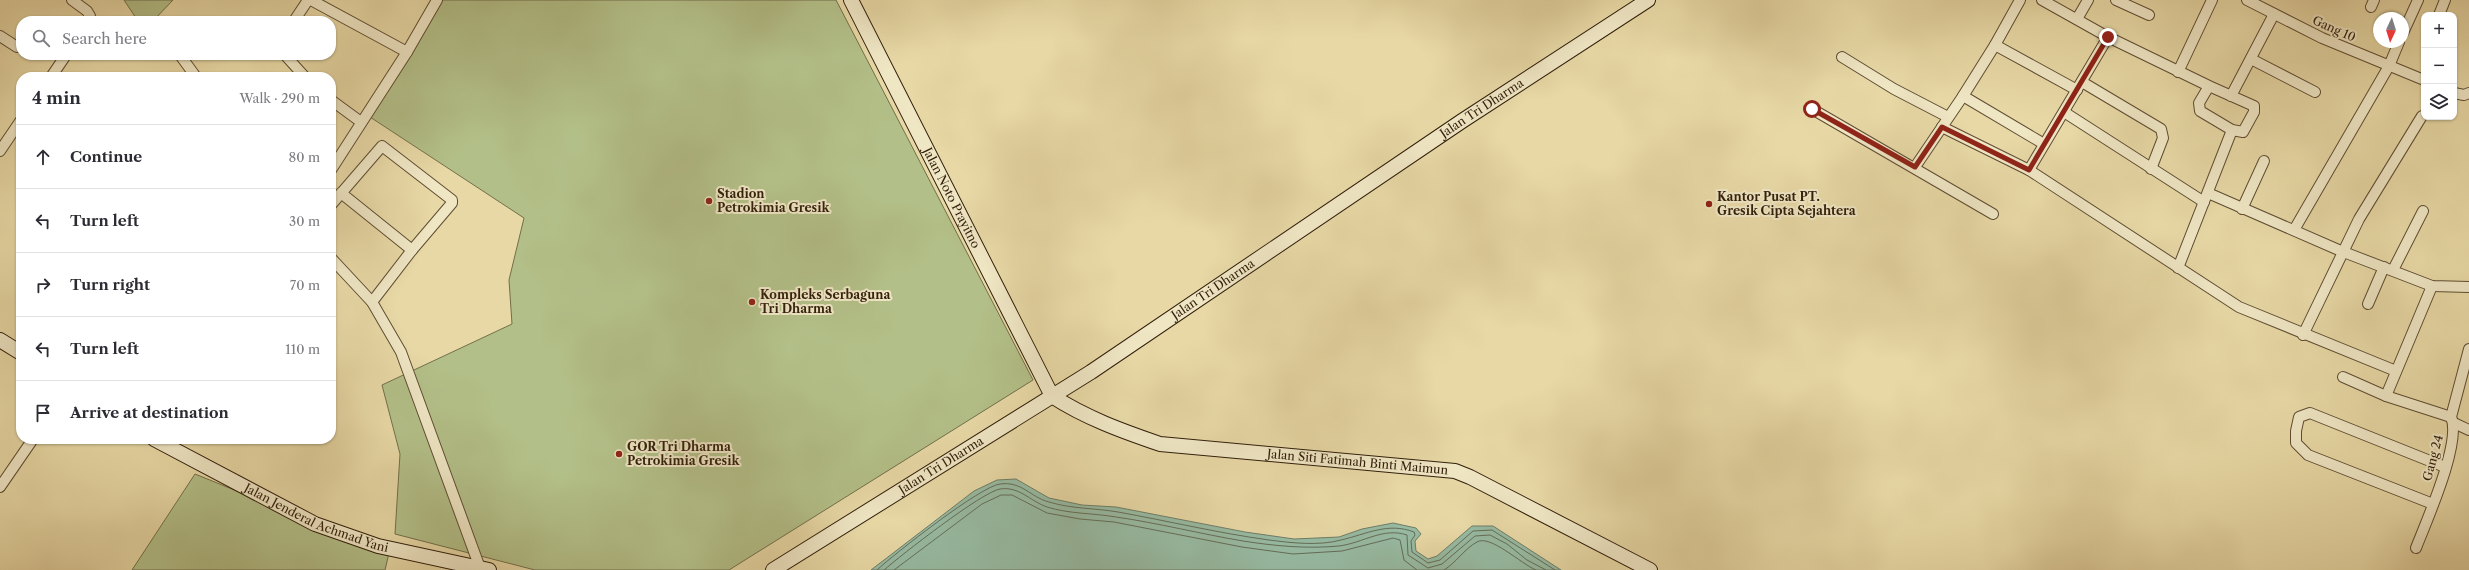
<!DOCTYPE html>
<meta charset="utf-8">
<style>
body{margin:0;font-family:"Libre Caslon Text",serif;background:#f2f2f3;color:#2b2b33}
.controls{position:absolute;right:12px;top:12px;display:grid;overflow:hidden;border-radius:8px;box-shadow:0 1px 3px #0004}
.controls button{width:36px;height:36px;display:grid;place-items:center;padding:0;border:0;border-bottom:1px solid #e1e1e2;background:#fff;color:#2b2b33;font:20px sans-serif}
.compass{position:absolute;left:2373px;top:12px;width:36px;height:36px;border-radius:50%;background:#fff;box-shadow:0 1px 3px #0004;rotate:184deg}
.stop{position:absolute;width:12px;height:12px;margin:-9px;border:3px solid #8f2418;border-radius:50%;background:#fff}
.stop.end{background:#8f2418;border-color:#fff;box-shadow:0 1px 4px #0008}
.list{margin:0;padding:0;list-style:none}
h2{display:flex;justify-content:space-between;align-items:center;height:52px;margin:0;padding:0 16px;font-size:17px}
h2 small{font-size:13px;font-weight:400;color:#7c7c81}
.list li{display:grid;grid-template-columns:26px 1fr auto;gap:12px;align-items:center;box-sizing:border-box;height:64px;padding:0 16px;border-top:1px solid #e1e1e2}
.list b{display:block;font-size:15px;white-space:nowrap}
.list em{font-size:13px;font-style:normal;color:#7c7c81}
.icon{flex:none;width:22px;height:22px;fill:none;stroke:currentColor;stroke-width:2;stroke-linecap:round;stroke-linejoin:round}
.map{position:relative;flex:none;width:2469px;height:570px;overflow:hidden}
.search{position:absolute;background:#fff;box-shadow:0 1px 3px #0004;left:16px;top:16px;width:320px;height:44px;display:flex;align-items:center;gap:10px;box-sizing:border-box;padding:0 14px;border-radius:16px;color:#7c7c81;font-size:15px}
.panel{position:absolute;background:#fff;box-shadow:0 1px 3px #0004;left:16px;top:72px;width:320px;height:372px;border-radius:16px}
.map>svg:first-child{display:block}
.green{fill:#b3bf88;stroke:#726f4a}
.water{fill:#97bba3;stroke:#6f7d66}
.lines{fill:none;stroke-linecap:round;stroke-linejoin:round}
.shore{stroke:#646d57;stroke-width:1}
.street-casing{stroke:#5f4d32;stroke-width:12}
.secondary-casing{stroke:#321f0b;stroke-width:16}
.street{stroke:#efe6c4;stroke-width:10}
.secondary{stroke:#efe6c4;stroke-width:14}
.route{stroke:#8f2418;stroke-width:5}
.poi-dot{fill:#8f2418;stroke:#efe6c4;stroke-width:1.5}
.labels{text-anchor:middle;stroke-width:4;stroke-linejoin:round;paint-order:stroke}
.street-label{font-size:12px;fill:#321f0b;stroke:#efe6c4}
.poi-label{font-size:12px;font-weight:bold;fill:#321f0b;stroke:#efe6c4;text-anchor:start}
</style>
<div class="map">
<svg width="2469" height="570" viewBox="0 0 2469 570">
<rect width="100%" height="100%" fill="#e7d8a5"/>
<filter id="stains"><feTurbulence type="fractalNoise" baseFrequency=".005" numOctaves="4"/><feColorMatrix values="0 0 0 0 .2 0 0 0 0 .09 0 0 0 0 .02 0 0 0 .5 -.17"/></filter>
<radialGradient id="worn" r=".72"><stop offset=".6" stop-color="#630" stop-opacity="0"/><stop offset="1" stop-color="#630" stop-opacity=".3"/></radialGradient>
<!-- green -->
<g class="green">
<polygon points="124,0 173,0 153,21 138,21"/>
<polygon points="432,0 836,0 1033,380 729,570 535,570 395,534 400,454 382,385 512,324 509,280 524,218 370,117"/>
<polygon points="195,474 389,553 385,570 132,570"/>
</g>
<!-- water -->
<polygon class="water" points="1016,479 1049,498 1082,505 1116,507 1245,532 1294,539 1339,537 1362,529 1393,523 1416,528 1421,534 1415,541 1416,551 1428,559 1437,556 1472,526 1493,526 1561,570 871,570 974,491 997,480"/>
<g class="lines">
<!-- shore -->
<g class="shore">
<path d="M877,570C894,554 981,486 1000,484C1022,481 1030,497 1049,502C1072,509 1095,508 1118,512C1168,521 1218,533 1269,540C1292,543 1319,546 1341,540C1367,534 1388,522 1414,532L1415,535L1411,541L1412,552L1428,563L1440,560L1473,531L1492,530L1555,570"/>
<path d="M884,570C901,555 982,492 1000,489C1019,486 1030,501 1047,507C1069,514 1093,513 1116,517C1158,523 1201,534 1243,541C1275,546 1307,549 1339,546C1363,543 1383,527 1407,535L1408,555L1428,568L1442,564L1475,536L1490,535L1507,544L1527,560L1546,570"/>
<polyline points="894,570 982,504 1001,495 1012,495 1047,513 1080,519 1114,522 1242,547 1293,554 1342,551 1393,538 1400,540 1404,560 1417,570"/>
<path d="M1444,570C1456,563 1464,549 1477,542C1490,534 1521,564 1536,570"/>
</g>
<!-- street casing -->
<g class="street-casing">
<g id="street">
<polyline points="72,0 87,11 90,16 88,21"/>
<polyline points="311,0 407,52"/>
<polyline points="2020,0 1995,45 1963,96 2044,144"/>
<polyline points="2042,0 2108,37 2029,170 2239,307 2396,371"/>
<polyline points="2116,0 2149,15"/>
<polyline points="2247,0 2322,38 2424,80"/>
<polyline points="2371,7 2374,0"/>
<polyline points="2439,15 2445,0"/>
<polyline points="2077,19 2088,0"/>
<polyline points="294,21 308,0"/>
<polyline points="2403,33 2418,0"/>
<polyline points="0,36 17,47"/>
<polyline points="2108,37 2209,86 2199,103 2200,111 2232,130 2243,132 2254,112 2254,106 2209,86"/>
<polyline points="1995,45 2077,90"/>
<polyline points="180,55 196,77"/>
<polyline points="285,55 305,77"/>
<polyline points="1842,57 1894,89 1948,117"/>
<polyline points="2251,59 2315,92"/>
<polyline points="2178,72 2212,0"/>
<polyline points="51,77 66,55"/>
<polyline points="2082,82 2161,129 2163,138 2151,169"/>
<polyline points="2454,93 2464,95 2469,93"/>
<polyline points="2231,96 2274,14"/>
<polyline points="331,100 361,122"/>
<polyline points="1812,109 1993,214"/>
<polyline points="2064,112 2204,202"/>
<polyline points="1942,127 2029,170"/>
<polyline points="0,151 21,120"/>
<polyline points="1915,167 1963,96"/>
<polyline points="331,170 407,52 437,0"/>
<polyline points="341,193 412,250"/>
<polyline points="2208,193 2341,251 2432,286 2469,287"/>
<polyline points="331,205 382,146 452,200 452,203 412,250 372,302"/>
<polyline points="2242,209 2264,161"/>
<polyline points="2294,230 2389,66 2399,42"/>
<polyline points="331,258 372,302 401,352 480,568"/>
<polyline points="2178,268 2232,130"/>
<polyline points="2393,270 2423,211"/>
<polyline points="2368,304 2384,267"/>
<polyline points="2303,335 2359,219 2422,116"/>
<polyline points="2343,377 2386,396 2451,417"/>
<polyline points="2386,396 2432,286"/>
<polyline points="2454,423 2469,430"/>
<polyline points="0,487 33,439"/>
<polyline points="2433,504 2308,455 2296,443 2296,431 2299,417 2310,413 2445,467"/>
<path d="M2416,548C2426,522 2462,442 2451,417L2469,349"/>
</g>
</g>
<!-- secondary casing -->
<g class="secondary-casing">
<g id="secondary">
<path id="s1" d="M851,0L1052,396C1086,418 1122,431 1160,444L1455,471L1470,477L1650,570"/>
<polyline points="0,340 21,353"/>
<path id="s2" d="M154,439L315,524L378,546L489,570"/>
<path id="s3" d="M773,570L1091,372L1462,121L1648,0"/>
</g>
</g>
<!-- street -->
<use href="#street" class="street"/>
<!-- secondary -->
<use href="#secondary" class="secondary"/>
</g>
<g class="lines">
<!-- route -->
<polyline class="route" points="1812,109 1915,167 1942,127 2029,170 2108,37"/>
</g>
<!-- markers -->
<g class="poi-dot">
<circle cx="709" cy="201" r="4"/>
<circle cx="1709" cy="204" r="4"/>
<circle cx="752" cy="302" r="4"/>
<circle cx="619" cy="454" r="4"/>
</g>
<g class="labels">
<!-- street labels -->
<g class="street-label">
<text transform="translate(2334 29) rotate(24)" y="4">Gang 10</text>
<text dy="4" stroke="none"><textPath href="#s3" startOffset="846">Jalan Tri Dharma</textPath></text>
<text dy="4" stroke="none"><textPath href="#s1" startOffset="222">Jalan Noto Prayitno</textPath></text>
<text dy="4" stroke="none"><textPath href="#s3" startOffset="522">Jalan Tri Dharma</textPath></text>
<text transform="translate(2433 458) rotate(-75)" y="4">Gang 24</text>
<text dy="4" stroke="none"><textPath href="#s1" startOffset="761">Jalan Siti Fatimah Binti Maimun</textPath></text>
<text dy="4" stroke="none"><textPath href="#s3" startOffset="198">Jalan Tri Dharma</textPath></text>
<text dy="4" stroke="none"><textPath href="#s2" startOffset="181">Jalan Jenderal Achmad Yani</textPath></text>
</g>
<!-- poi labels -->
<g class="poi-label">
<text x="717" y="198">Stadion<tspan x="717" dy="14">Petrokimia Gresik</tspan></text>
<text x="1717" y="201">Kantor Pusat PT.<tspan x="1717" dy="14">Gresik Cipta Sejahtera</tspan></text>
<text x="760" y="299">Kompleks Serbaguna<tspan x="760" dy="14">Tri Dharma</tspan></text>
<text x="627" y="451">GOR Tri Dharma<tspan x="627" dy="14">Petrokimia Gresik</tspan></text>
</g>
</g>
<rect width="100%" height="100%" filter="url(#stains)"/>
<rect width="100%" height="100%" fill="url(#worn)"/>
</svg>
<div class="controls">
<button>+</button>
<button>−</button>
<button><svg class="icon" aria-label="layers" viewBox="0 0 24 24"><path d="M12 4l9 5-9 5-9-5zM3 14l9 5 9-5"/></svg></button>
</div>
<svg class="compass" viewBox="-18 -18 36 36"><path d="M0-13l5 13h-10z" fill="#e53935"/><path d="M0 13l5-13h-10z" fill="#7c7c81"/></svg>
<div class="stop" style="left:1812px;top:109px"></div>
<div class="stop end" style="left:2108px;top:37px"></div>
<div class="search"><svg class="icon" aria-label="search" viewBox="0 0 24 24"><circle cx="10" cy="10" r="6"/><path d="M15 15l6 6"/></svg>Search here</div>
<section class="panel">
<h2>4 min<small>Walk · 290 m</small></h2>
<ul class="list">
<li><svg class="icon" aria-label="ahead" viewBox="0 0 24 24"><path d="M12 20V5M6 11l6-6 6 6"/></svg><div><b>Continue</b></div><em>80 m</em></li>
<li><svg class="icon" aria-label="left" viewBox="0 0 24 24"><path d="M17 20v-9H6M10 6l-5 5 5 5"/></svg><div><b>Turn left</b></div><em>30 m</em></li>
<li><svg class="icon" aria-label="right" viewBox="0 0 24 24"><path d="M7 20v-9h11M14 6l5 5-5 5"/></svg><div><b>Turn right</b></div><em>70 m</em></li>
<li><svg class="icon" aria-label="left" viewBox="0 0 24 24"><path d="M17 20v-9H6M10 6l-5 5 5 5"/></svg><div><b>Turn left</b></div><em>110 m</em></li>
<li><svg class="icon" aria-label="arrive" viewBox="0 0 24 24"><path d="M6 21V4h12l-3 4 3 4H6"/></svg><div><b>Arrive at destination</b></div></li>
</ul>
</section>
</div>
